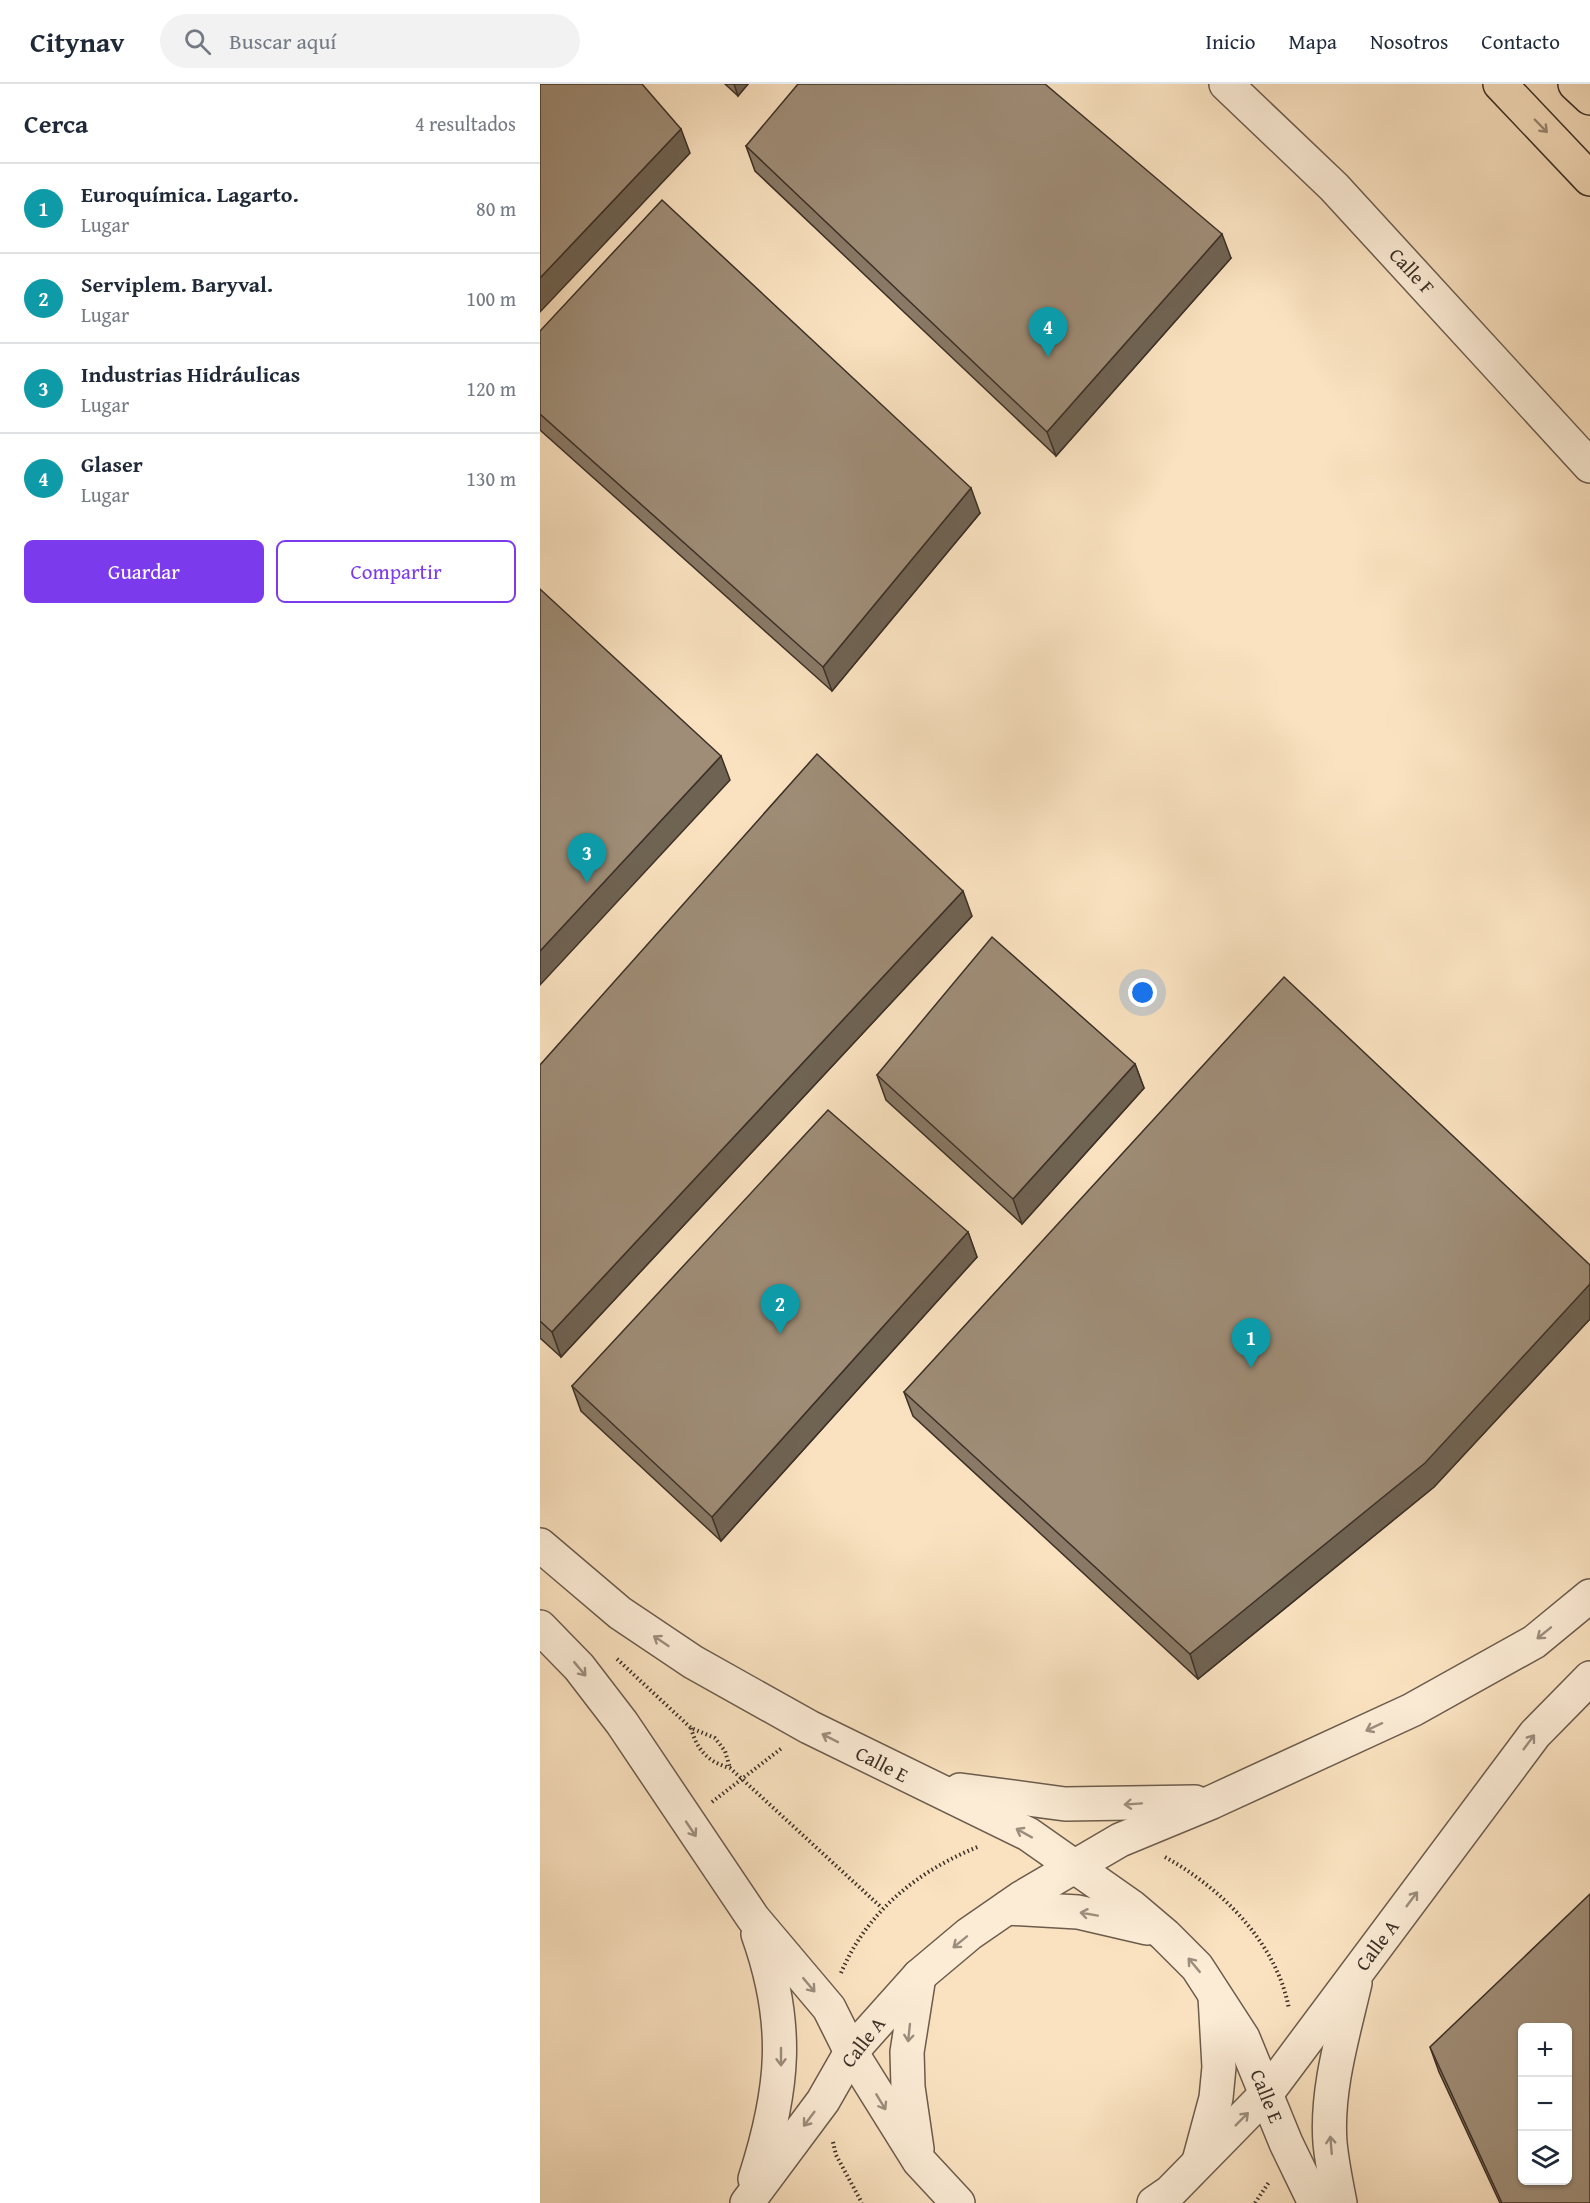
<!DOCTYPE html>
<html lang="es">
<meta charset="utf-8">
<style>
body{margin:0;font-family:"Gentium Book Plus",serif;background:#f2f2f3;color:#1f2937}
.controls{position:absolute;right:18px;bottom:18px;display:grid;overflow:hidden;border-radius:9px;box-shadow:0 2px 4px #0004}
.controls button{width:54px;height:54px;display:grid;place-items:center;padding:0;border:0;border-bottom:2px solid #e0e1e3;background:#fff;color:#1f2937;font:30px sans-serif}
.you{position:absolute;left:603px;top:909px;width:21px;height:21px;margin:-15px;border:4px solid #fff;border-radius:50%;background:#1a73e8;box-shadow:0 0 0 9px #1a73e833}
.badge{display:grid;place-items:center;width:39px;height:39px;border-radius:50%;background:#7c3aed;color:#fff;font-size:20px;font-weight:700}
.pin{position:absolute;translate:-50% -50px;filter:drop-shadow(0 2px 3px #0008)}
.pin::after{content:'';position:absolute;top:32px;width:21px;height:18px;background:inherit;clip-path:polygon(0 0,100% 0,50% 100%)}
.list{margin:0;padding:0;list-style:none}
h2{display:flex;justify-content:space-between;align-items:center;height:78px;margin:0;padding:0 24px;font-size:26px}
h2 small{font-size:20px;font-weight:400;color:#747a83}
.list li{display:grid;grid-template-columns:39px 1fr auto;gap:18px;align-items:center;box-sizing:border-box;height:90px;padding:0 24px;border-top:2px solid #e0e1e3}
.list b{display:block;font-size:22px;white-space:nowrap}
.list p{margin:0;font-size:20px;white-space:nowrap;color:#747a83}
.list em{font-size:20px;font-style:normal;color:#747a83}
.actions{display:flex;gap:12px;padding:18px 24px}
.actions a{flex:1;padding:14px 0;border:2px solid #7c3aed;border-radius:9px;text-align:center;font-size:21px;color:#7c3aed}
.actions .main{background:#7c3aed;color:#fff}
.icon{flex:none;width:33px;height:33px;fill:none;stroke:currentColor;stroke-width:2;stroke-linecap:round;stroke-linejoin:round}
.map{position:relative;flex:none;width:1050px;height:2119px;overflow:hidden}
header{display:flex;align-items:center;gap:36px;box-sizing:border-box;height:84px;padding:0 30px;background:#fff;border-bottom:2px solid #e0e1e3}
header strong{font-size:28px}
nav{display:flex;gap:33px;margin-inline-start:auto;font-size:21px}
.search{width:420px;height:54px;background:#f2f2f3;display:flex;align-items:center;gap:15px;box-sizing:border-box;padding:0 21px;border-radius:33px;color:#747a83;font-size:22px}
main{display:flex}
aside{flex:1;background:#fff}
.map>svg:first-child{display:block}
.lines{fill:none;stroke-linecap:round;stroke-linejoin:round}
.street-casing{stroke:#6c5c4d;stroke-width:36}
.highway-casing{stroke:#3c3027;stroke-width:36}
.path{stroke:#3c3027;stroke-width:4;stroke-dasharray:1.5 3;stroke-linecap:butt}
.street{stroke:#fcecd6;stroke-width:33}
.highway{stroke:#fae2c0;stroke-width:33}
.wall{fill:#897966;stroke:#3c3027;stroke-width:1.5}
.shaded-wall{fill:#6f6353;stroke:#3c3027;stroke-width:1.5}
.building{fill:#9f8d77;stroke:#3c3027;stroke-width:1.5;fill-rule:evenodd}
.oneway{stroke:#9b8974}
.oneway2{stroke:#9c8e7e}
.labels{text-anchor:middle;stroke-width:4.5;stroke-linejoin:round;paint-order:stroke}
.street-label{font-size:20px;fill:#3c3027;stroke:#fcecd6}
</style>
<header>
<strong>Citynav</strong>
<div class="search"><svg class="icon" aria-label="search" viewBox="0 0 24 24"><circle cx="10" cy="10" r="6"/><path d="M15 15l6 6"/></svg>Buscar aquí</div>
<nav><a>Inicio</a><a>Mapa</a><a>Nosotros</a><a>Contacto</a></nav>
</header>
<main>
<aside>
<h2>Cerca<small>4 resultados</small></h2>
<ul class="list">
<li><span class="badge" style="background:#0f9aa8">1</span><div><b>Euroquímica. Lagarto.</b><p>Lugar</p></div><em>80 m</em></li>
<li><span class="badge" style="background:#0f9aa8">2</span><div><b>Serviplem. Baryval.</b><p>Lugar</p></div><em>100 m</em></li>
<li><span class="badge" style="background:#0f9aa8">3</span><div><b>Industrias Hidráulicas</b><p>Lugar</p></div><em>120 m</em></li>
<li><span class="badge" style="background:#0f9aa8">4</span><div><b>Glaser</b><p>Lugar</p></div><em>130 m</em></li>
</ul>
<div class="actions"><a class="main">Guardar</a><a>Compartir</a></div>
</aside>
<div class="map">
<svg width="1050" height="2119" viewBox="0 0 1050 2119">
<rect width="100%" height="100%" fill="#fae2c0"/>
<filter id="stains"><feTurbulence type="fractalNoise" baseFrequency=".00333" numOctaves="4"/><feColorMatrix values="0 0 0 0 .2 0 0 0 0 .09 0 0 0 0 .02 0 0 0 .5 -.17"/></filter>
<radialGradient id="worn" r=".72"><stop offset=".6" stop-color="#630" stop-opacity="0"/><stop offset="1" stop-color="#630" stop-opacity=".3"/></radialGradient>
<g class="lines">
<!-- street casing -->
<g class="street-casing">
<g id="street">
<polyline points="686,0 794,103 1050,382"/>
<polyline points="0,1461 80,1529 153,1578 269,1643 488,1750 592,1823 625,1851 657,1883 703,1954 746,2059 775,2119"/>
<polyline points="0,1543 39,1583 82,1639 213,1834 289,1924 311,1968 379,2077 418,2119"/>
<polyline points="420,1706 525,1720 655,1718"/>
<polyline points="467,1824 538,1828 607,1844"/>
<polyline points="377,2065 368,2003 367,1968 379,1892"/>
<polyline points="659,2077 676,2014 679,1983 675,1912"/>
<path d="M215,2095C244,2005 250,1940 218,1850"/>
<polyline points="207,2119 283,2017 311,1968 379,1892 429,1850 481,1814 580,1756 672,1718 872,1626 994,1558 1050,1512"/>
<polyline points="614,2119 630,2108 727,2009 995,1650 1050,1594"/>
<path d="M800,2119C796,2099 792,2079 790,2059C786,2006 803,1951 815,1899"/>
</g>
</g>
<!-- highway casing -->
<g class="highway-casing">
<g id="highway">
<polyline points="960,0 1050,95"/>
<polyline points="1035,0 1050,14"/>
</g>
</g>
<!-- path -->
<g class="path">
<polyline points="77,1575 151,1644 175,1654 185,1667 190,1684"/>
<path d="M151,1644C157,1666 168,1678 190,1684L342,1824"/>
<polyline points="172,1718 242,1664"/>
<path d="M625,1773C681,1804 737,1859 749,1925"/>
<path d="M301,1889C327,1827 379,1786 440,1762"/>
<polyline points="293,2058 296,2071 322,2119"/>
<polyline points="715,2119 729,2098"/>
</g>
<!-- street -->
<use href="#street" class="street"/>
<!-- highway -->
<use href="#highway" class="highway"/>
</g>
<!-- wall -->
<g class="wall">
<polygon points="185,0 208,0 198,12"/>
<polygon points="206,62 691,174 516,372 215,87"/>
<polygon points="0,247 440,429 292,607 0,346"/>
<polygon points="432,832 21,1273 0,1254 0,981"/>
<polygon points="595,980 604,1004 482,1140 346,1016 337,991"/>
<polygon points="428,1148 437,1173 181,1457 41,1327 32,1302"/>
<polygon points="1050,1181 1050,1235 894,1403 658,1595 373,1332 364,1308"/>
<polygon points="890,1963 1050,2119 960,2119 899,1988"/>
</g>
<!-- shaded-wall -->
<g class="shaded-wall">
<polygon points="194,0 208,0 198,12"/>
<polygon points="141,45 150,69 0,228 0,194"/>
<polygon points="682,150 691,174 516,372 507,348"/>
<polygon points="431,404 440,429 292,607 283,583"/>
<polygon points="181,672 190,696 0,901 0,867"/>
<polygon points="423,807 432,832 21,1273 12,1248"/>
<polygon points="595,980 604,1004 482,1140 473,1115"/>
<polygon points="428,1148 437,1173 181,1457 172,1433"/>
<polygon points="1050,1200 1050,1235 894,1403 658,1595 650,1570"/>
</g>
<!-- building -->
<g class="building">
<polygon points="0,0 102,0 141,45 0,194"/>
<polygon points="258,0 505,0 682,150 507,348 206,62"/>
<polygon points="122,116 431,404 283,583 0,330 0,247"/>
<polygon points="0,505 181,672 0,867"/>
<polygon points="277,670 423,807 12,1248 0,1237 0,981"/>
<polygon points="452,853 595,980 473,1115 337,991"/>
<polygon points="744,893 1050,1181 1050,1200 885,1379 650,1570 364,1308"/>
<polygon points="288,1026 428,1148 172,1433 32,1302"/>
<path d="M1050,1810V2119H962L890,1963ZM982,1944H1028V2097H982Z"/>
</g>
<!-- one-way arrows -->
<defs><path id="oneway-shaft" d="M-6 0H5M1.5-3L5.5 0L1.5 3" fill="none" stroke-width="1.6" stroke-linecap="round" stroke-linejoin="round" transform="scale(1.5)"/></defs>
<use class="oneway" href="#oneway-shaft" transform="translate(1001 42) rotate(46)"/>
<g class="oneway2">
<use href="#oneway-shaft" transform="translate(1004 1549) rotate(141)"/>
<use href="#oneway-shaft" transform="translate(121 1557) rotate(-146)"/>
<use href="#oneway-shaft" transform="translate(40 1585) rotate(50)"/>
<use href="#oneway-shaft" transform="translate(834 1643) rotate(155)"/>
<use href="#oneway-shaft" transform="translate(290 1654) rotate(-153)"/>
<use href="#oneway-shaft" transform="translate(989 1658) rotate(-53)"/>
<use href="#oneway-shaft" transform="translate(593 1720) rotate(176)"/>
<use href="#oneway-shaft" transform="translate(151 1745) rotate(56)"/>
<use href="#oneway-shaft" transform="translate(484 1749) rotate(-151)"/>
<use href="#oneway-shaft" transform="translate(872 1815) rotate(-53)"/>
<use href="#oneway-shaft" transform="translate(549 1830) rotate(-170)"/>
<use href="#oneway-shaft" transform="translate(420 1858) rotate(141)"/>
<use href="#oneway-shaft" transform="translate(654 1881) rotate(-130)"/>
<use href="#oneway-shaft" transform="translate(269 1901) rotate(50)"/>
<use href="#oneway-shaft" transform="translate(369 1949) rotate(96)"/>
<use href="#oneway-shaft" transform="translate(241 1973) rotate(90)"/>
<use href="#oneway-shaft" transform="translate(341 2018) rotate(59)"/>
<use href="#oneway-shaft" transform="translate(269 2035) rotate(127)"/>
<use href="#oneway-shaft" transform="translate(702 2035) rotate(-45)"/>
<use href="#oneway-shaft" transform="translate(791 2061) rotate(-95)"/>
</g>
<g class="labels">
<!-- street labels -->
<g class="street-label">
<text transform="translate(872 187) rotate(47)" y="7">Calle F</text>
<text transform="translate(342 1680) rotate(27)" y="7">Calle E</text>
<text transform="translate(837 1861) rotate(-53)" y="7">Calle A</text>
<text transform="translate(323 1958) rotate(-52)" y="7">Calle A</text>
<text transform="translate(727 2012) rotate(68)" y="7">Calle E</text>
</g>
</g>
<rect width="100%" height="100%" filter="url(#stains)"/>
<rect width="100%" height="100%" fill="url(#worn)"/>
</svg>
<div class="controls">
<button>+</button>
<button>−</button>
<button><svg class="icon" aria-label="layers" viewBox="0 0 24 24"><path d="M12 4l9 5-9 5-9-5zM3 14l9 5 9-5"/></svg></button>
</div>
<div class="you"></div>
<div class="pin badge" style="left:711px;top:1284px;background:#0f9aa8">1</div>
<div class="pin badge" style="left:240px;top:1250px;background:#0f9aa8">2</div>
<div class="pin badge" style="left:47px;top:799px;background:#0f9aa8">3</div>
<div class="pin badge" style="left:508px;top:273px;background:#0f9aa8">4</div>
</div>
</main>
